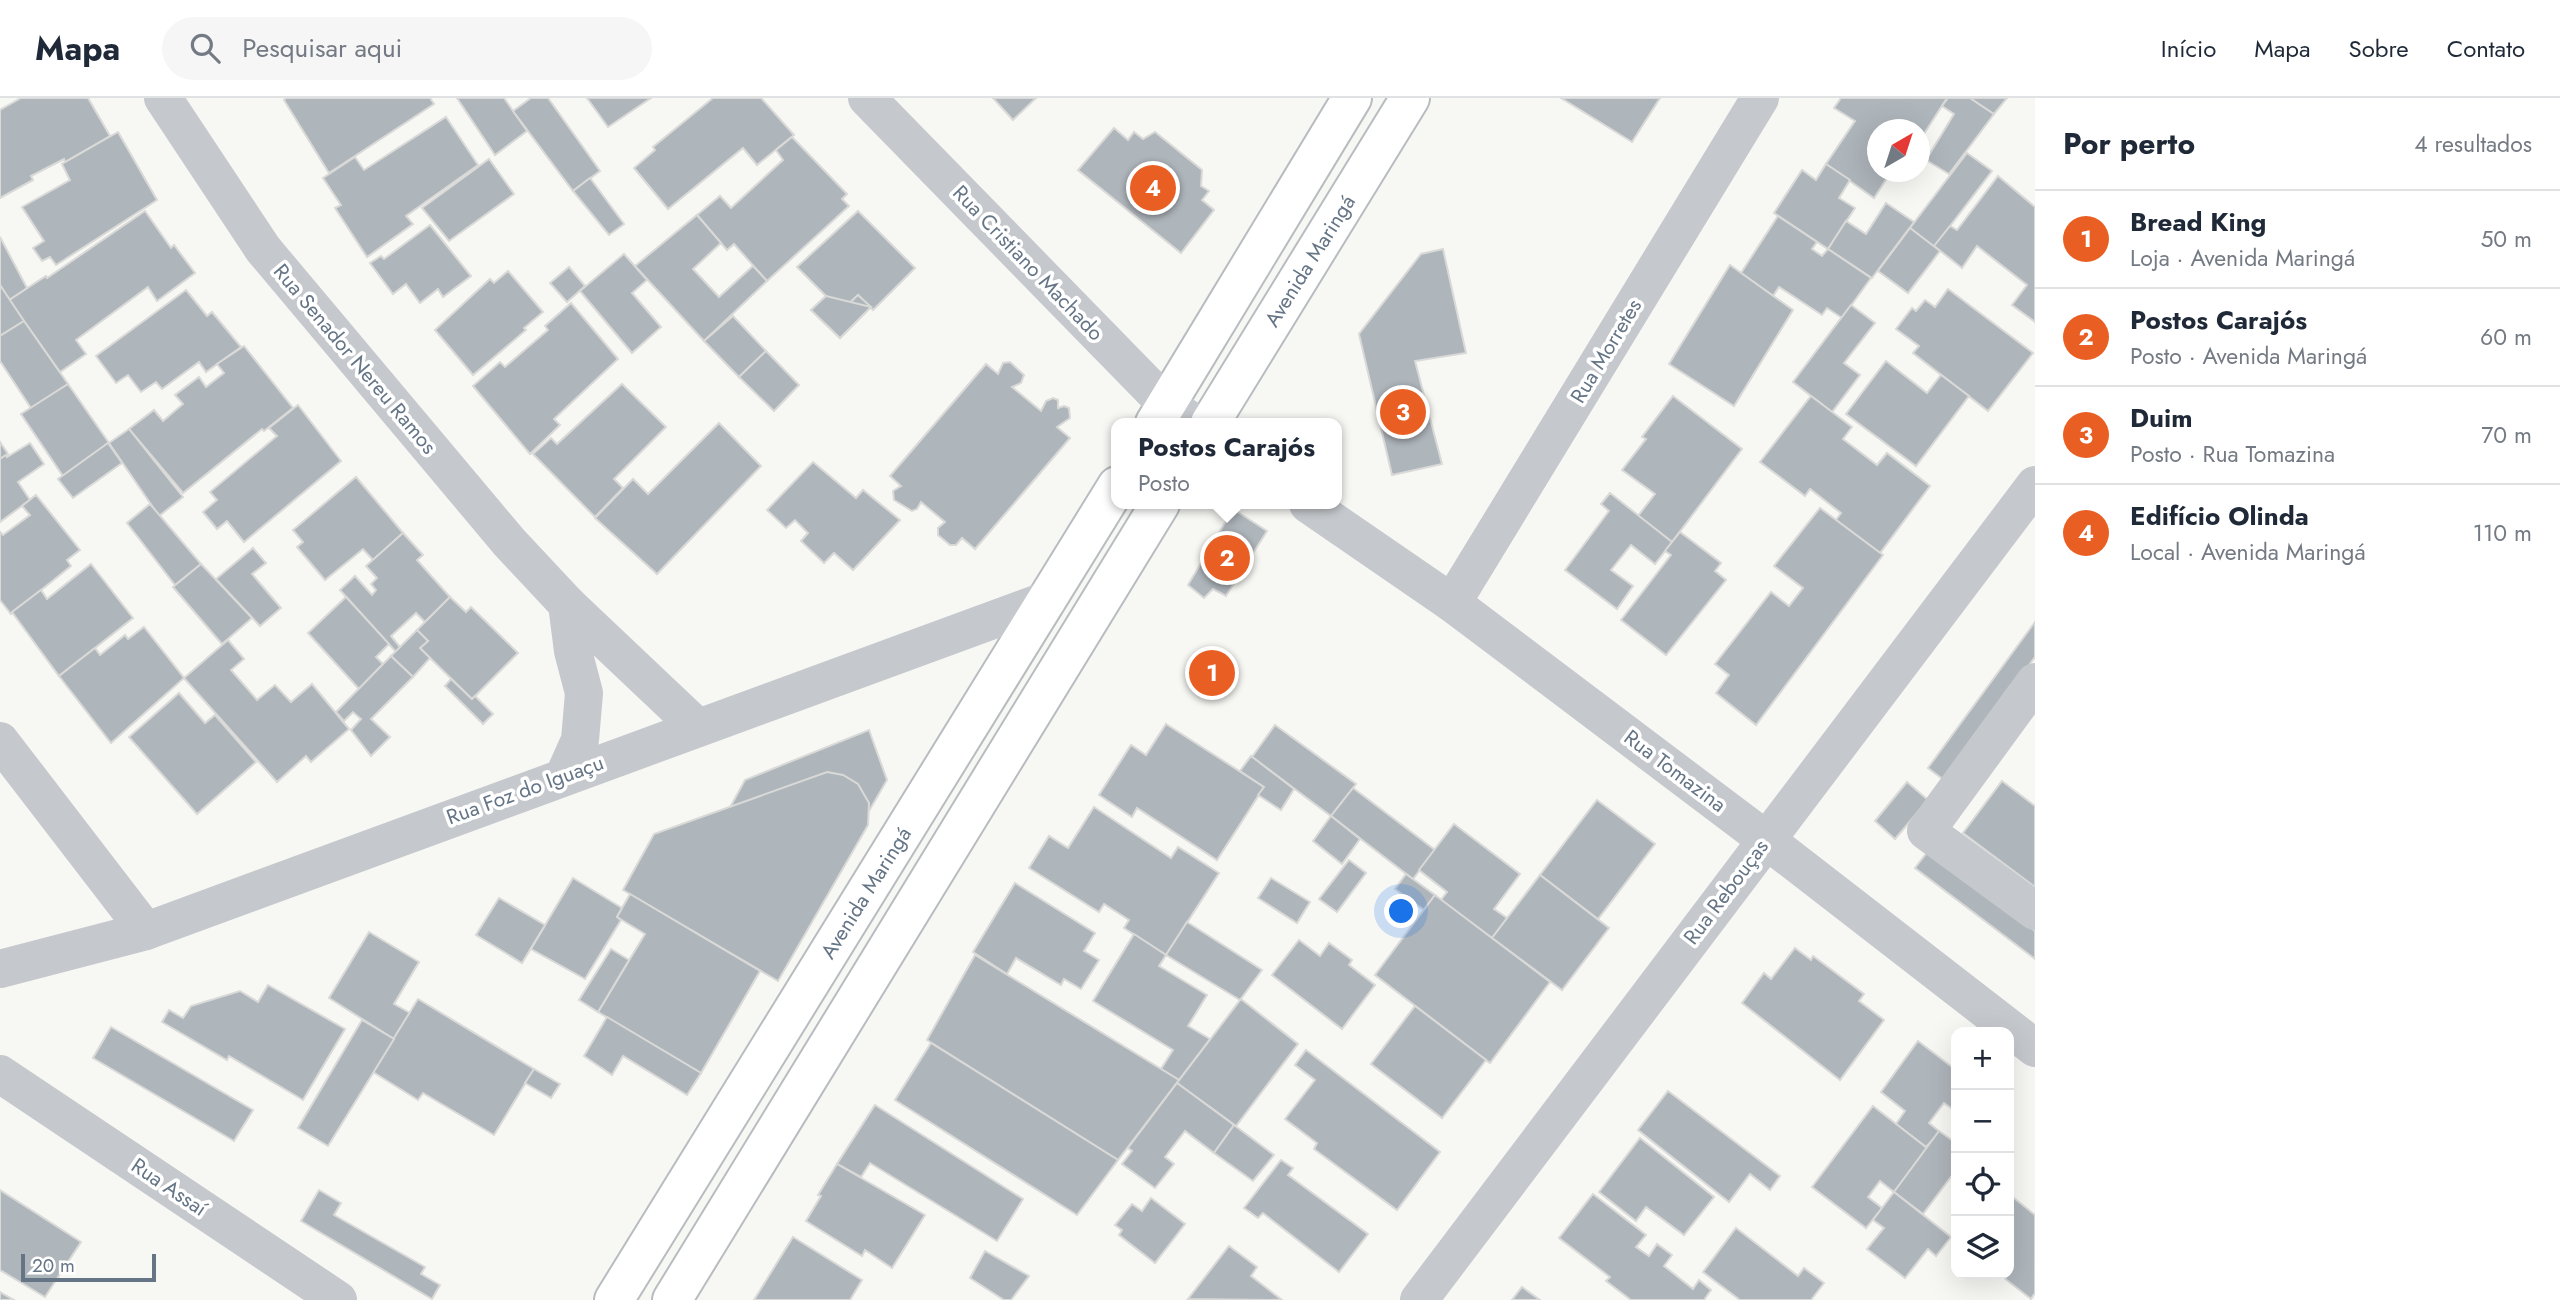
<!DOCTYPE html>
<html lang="pt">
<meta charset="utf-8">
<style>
body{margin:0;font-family:Jost,sans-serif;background:#f6f6f7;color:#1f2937}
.controls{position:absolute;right:21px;bottom:21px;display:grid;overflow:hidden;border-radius:14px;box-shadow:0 7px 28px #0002}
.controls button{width:63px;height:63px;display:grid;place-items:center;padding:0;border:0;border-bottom:2px solid #e0e1e3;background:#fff;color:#1f2937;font:35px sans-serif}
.compass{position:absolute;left:1867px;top:21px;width:63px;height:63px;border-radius:50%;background:#fff;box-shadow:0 7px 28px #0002;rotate:39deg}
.scale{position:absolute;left:21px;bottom:18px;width:135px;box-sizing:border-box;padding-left:7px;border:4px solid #657586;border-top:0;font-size:19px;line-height:24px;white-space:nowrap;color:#657586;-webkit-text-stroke:5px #fff;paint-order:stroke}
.you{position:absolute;left:1402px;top:814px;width:24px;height:24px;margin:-18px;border:5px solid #fff;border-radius:50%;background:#1a73e8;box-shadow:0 0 0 10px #1a73e833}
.badge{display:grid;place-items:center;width:46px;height:46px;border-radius:50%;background:#e95f23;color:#fff;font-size:23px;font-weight:700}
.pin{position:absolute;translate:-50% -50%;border:4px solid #fff;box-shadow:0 2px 7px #0006}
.popup{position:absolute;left:1111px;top:320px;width:231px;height:91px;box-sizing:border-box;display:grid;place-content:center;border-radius:14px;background:#fff;filter:drop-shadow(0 2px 5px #0005);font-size:23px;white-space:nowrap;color:#747a83}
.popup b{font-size:26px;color:#1f2937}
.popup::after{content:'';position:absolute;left:50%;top:100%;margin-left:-14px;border:14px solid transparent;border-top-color:#fff}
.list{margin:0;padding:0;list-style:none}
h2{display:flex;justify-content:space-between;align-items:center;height:91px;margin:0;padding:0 28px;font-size:30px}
h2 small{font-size:23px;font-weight:400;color:#747a83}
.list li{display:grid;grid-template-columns:46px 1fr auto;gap:21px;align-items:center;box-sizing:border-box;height:98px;padding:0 28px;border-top:2px solid #e0e1e3}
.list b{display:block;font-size:26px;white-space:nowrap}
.list p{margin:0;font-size:23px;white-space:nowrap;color:#747a83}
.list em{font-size:23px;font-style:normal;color:#747a83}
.icon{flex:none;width:38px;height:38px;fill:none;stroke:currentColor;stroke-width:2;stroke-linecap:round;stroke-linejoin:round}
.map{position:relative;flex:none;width:2035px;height:1202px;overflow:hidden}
header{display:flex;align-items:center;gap:42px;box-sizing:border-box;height:98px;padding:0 35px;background:#fff;border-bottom:2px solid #e0e1e3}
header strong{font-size:33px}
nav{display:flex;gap:38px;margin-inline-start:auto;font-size:24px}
.search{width:490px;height:63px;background:#f6f6f7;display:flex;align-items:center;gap:18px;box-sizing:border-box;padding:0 24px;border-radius:38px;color:#747a83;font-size:26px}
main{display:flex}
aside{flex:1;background:#fff}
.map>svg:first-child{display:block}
.building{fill:#aeb5bb;stroke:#d9d9d7;stroke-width:2}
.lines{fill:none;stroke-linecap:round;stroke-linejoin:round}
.major-casing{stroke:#b8bcc0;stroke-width:42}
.minor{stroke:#c5c8cc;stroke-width:38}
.major{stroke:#fff;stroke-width:38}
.labels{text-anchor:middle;stroke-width:7;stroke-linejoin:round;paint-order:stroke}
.street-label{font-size:21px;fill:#657586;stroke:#fff}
</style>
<header>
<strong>Mapa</strong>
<div class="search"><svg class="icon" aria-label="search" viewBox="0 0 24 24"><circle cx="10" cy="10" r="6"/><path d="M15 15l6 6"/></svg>Pesquisar aqui</div>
<nav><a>Início</a><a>Mapa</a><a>Sobre</a><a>Contato</a></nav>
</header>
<main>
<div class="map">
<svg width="2035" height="1202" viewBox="0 0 2035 1202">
<rect width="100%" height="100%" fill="#f7f7f4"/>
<!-- building -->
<g class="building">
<polygon points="21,0 88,0 110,38 65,64 64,61 31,78 33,82 0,100 0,12"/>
<polygon points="286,0 430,0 434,6 329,75 284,2"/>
<polygon points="457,0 504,0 527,33 495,57"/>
<polygon points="531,0 548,0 600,73 573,93 513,13"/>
<polygon points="587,0 651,0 608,29"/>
<polygon points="713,0 761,0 794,37 757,67 743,50 668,111 634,70 655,52 653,49"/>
<polygon points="993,0 1036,0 1013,22"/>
<polygon points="1561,0 1660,0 1632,44"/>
<polygon points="1841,0 1947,0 1920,42 1920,32 1878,32 1878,74 1891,74 1874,100 1826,66 1855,23 1834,10"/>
<polygon points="1948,0 1970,0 1994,16 1949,76 1926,62 1954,16 1942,8"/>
<polygon points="1970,0 2007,0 1994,16"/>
<polygon points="446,19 478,67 406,118 413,126 367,159 335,110 341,107 323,80 355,59 364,72"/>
<polygon points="1114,30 1128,42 1134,34 1143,41 1155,34 1202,72 1201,88 1209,93 1202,102 1214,112 1181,155 1078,72"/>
<polygon points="118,34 157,102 56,167 50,159 42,163 33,150 44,143 22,109 70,82 62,66"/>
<polygon points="792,39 847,96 842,101 849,108 767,183 734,146 727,152 697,117 720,98 731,110 783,62 776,52"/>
<polygon points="1967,55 1992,73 1934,149 1910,130"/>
<polygon points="489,61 514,96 449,143 422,110"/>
<polygon points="1826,66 1850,82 1839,100 1855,110 1828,151 1774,115 1802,72 1816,82"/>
<polygon points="1998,78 2035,109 2035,224 2012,207 2027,187 1977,148 1962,170 1934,148 1950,128 1957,132"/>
<polygon points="590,80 624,126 609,137 573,93"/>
<polygon points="1886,105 1914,124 1872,180 1828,151 1846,123 1866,136"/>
<polygon points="145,113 171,150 174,147 195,175 157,203 148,189 76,242 86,256 60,274 9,202 46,178 47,180"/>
<polygon points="858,113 915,170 873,212 858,197 841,213 797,169"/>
<polygon points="697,117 721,145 693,171 719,199 753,168 767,183 704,243 635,168"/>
<polygon points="1778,118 1817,144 1812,151 1822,158 1828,151 1871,180 1842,220 1827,210 1822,217 1779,189 1773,198 1741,175"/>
<polygon points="430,127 471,178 443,199 438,191 420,205 406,186 393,196 370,165 381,158 384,161"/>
<polygon points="1910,130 1940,153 1908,195 1878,173"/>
<polygon points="0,139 27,190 9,202 0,187"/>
<polygon points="1443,151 1466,255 1415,263 1442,366 1392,377 1359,236 1421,156"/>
<polygon points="624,156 647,182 632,195 661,229 632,255 580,193"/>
<polygon points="1730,167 1793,212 1734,308 1669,266"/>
<polygon points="569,169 585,188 567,204 550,185"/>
<polygon points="508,173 543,214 524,230 526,232 473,277 435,232 490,181 494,185"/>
<polygon points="0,187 24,223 0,238"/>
<polygon points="1948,191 2033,255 1988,313 1913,255 1919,248 1896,231 1912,210 1916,213 1925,202 1935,209"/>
<polygon points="186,192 207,218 212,214 241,249 206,274 199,264 162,291 156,284 141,294 128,277 116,285 96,258"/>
<polygon points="858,197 871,209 840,240 811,212 826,198 841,213"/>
<polygon points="826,198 871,209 840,240 811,212"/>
<polygon points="571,205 618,261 554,321 560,327 530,356 473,288 500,264 505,269 527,250 548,232 545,228"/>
<polygon points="1851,207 1875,225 1844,265 1860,277 1832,314 1793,284"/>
<polygon points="733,218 766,253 739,279 704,243"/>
<polygon points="24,223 68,286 31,310 0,263 0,238"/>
<polygon points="244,248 293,310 264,333 262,331 183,395 129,331 154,312 163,323 183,306 175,297 199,279 206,289 224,275 217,266"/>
<polygon points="766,253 799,287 774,313 739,279"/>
<polygon points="1886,263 1927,295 1941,277 1969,298 1916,368 1846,316"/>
<polygon points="1010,264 1024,277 1021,285 1012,289 1041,313 1046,303 1053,300 1058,302 1058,310 1064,308 1069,310 1070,320 1057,329 1070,340 975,451 962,440 956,447 950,447 938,437 938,430 945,424 921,404 917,411 912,413 894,402 893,393 901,388 890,378 986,266 998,276 1003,265"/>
<polygon points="68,286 109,345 63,378 21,316"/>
<polygon points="622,286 666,329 614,381 623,390 595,419 533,356 551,340 557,346"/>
<polygon points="1673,298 1742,351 1672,444 1638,418 1655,396 1622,372 1646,341 1642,339"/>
<polygon points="1811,298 1852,329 1843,341 1877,367 1887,355 1930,388 1880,455 1836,422 1841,415 1810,391 1805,398 1760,364"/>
<polygon points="298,307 341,363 244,444 227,423 217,431 203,414 217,402 210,394 277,338 269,330"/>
<polygon points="719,325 761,368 657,476 595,420 633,381 648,396"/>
<polygon points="129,331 183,399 159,418 109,345"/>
<polygon points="0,344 8,356 0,361"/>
<polygon points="30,345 44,366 18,384 30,402 0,424 0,361 6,357 7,359"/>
<polygon points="108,345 122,365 73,400 58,381"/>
<polygon points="813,364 856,400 863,392 900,422 853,472 834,455 824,465 801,443 808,435 795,422 786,430 767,412"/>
<polygon points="356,379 403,435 373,462 363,451 325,482 297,449 303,444 293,432"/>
<polygon points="1610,395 1672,444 1655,466 1631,447 1611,472 1633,488 1617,511 1565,472 1609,413 1601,406"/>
<polygon points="36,397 80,452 67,462 71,468 11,516 0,502 0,434 3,437 30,417 22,408"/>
<polygon points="150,406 201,466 175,487 127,425"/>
<polygon points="1820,410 1883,457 1756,627 1716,595 1729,577 1715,566 1771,494 1789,508 1803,490 1774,468"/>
<polygon points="1233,411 1267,433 1226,498 1213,491 1204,500 1188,487"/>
<polygon points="1680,434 1721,465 1715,473 1726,482 1666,557 1621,522 1671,457 1665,453"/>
<polygon points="403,435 423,457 417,462 450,499 425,524 416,515 391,538 400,549 396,554 340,492 355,478 372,497 376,492 371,486 377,480 366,468"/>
<polygon points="253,450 266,465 252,476 281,510 260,528 216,481"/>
<polygon points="91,466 133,520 59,578 12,514 41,492 47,501"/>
<polygon points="201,466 252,520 222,546 173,489"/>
<polygon points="346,499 389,546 376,559 383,566 359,591 308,535"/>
<polygon points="450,499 466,514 471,509 518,555 472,601 420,550 428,543 417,532"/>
<polygon points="2035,524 2035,559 1944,682 1928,670"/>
<polygon points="144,529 184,580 111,645 59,578 95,550 100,557 125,537 128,541"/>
<polygon points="417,532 428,543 420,550 430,560 413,579 391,558"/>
<polygon points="228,542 244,561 231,572 257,602 275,587 291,604 312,586 349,631 311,664 306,658 277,684 184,580"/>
<polygon points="391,558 413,579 371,621 390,639 371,658 351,632 361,621 353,614 344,623 336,614"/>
<polygon points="451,581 472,601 475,598 493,616 483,626 445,588"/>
<polygon points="179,595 205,625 215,617 256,664 197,716 129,639"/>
<polygon points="1166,626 1264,689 1217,762 1137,710 1132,719 1099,697 1131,647 1146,657"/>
<polygon points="1275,627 1356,686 1331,718 1252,659"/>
<polygon points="869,632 887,682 822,794 773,812 735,783 748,762 728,713 745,682"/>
<polygon points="1251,658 1294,691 1281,712 1258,697 1264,689 1240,673"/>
<polygon points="827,674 843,677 858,686 869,705 868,727 778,883 623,792 654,736"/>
<polygon points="2002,683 2035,708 2035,789 1963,735"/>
<polygon points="1907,684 1928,702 1895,741 1875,723"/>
<polygon points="1353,690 1435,752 1413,781 1331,718"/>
<polygon points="1597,702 1655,746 1598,821 1540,777"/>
<polygon points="1094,709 1171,760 1178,749 1219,775 1166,857 1124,830 1129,822 1104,806 1099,814 1029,770 1049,738 1068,750"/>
<polygon points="1331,718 1360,741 1342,766 1313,743"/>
<polygon points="1454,726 1520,776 1494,811 1507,820 1492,840 1441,802 1447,794 1419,772"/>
<polygon points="1929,752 2035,833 2035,861 1915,770"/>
<polygon points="1349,762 1366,775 1337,814 1319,801"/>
<polygon points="1406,776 1435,797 1424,812 1395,791"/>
<polygon points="1540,777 1609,830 1562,892 1492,840"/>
<polygon points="573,780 622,810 617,819 621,822 585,881 531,851"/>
<polygon points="1271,780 1310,804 1297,825 1258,800"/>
<polygon points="1015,785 1095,835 1084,853 1099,862 1081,891 1064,881 1061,887 1016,860 1007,876 973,854"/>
<polygon points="630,796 760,873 701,975 598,914 645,836 617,819"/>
<polygon points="1435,797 1550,884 1490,965 1375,877"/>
<polygon points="499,800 545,827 522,865 476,837"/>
<polygon points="1187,824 1262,872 1240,902 1166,857"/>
<polygon points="369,834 419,864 394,906 410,915 394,941 329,900"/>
<polygon points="1134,836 1166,857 1159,868 1207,897 1188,928 1210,941 1179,982 1161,971 1173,952 1093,903"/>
<polygon points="1299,842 1320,858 1329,845 1352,862 1349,867 1375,887 1342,931 1272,877"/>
<polygon points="1795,850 1811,862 1813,858 1864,896 1859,903 1884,922 1840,982 1742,905 1764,875 1771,881"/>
<polygon points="611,851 629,862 598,914 579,902"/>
<polygon points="975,857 1179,982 1118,1062 927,942"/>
<polygon points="268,887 345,931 303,1002 229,958 227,962 162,924 169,912 183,920 191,908 240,893 258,904"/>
<polygon points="418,901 534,971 494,1037 423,995 418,1002 373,974"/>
<polygon points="1241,901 1298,946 1236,1028 1177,985"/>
<polygon points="1415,908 1486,962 1442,1020 1371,966"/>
<polygon points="607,919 701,975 687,997 623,958 612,977 584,958"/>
<polygon points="362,922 394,941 328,1048 298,1030"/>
<polygon points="111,929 253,1012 234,1043 93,960"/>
<polygon points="1918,943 1956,972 1956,1011 1955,1013 1944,1005 1929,1025 1940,1034 1926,1049 1896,1026 1905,1013 1881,994"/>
<polygon points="931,945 1118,1062 1077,1117 895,1002"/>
<polygon points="1306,952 1440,1054 1397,1112 1314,1051 1317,1045 1285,1021 1315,982 1295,967"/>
<polygon points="534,971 560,986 551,1000 525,985"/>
<polygon points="1177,985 1234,1027 1214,1055 1185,1033 1165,1059 1174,1066 1155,1090 1122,1066 1132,1053 1128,1050"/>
<polygon points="1668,993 1780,1078 1770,1092 1750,1076 1729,1104 1638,1032"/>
<polygon points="875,1007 1023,1101 997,1143 870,1065 861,1079 837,1066"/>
<polygon points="1873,1008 1927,1050 1894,1094 1880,1083 1868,1099 1882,1110 1866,1130 1812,1089"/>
<polygon points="1234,1027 1274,1057 1253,1083 1214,1055"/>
<polygon points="1939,1033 1956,1045 1956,1072 1923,1116 1894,1094"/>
<polygon points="1640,1040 1714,1099 1684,1137 1646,1109 1636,1123 1599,1094"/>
<polygon points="1281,1062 1293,1070 1288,1077 1368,1136 1339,1174 1263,1115 1258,1120 1244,1110"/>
<polygon points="837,1066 925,1117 892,1170 865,1152 862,1158 806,1123 821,1098 818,1097"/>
<polygon points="0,1092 81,1144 45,1199 0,1172"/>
<polygon points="319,1092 341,1105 334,1117 425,1169 421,1176 440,1187 432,1201 301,1123"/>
<polygon points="1894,1094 1951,1139 1936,1158 1928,1151 1905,1180 1867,1151 1884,1130 1873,1122"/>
<polygon points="1593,1096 1646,1137 1636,1149 1649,1158 1657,1146 1672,1157 1664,1168 1693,1191 1699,1182 1711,1192 1704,1202 1631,1202 1606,1183 1610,1179 1559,1140"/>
<polygon points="2009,1096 2035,1117 2035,1195 2031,1201 1999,1176 2009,1176"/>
<polygon points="1151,1100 1185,1126 1155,1165 1119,1137 1122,1132 1115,1127 1132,1106 1142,1113"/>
<polygon points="1736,1130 1798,1178 1804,1170 1824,1185 1811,1202 1740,1202 1703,1174"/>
<polygon points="793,1139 862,1182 850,1202 754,1202"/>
<polygon points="1229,1148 1257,1169 1251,1178 1282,1202 1188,1201"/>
<polygon points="985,1153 1029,1178 1011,1202 1004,1202 970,1180"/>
<polygon points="1522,1189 1540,1202 1512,1202"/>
<polygon points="0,1194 14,1202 0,1202"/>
</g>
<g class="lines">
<!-- major casing -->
<g class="major-casing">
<g id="major">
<polyline points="1155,325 1352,0"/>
<polyline points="1210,325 1410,0"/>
<polyline points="614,1202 1117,388"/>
<polyline points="672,1202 1160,406"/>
</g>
</g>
<!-- minor -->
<g class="minor">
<polyline points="163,0 263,151 509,444 567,506 697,629"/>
<polyline points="867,0 1166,306 1194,325"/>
<polyline points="1308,406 1452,505 1765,741 2035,950"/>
<polyline points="1452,505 1760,0"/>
<polyline points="2035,584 1926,733 2035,813"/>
<polyline points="0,643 146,833"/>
<polyline points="564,678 580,642 584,595 573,553 567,506"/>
<polyline points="0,871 146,833 1047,502"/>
<polyline points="0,976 338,1202"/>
<polyline points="1419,1202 2035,387"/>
</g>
<!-- major -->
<use href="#major" class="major"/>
</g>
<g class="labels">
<!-- street labels -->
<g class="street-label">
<text transform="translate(1310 163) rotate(-58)" y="7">Avenida Maringá</text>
<text transform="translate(1028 165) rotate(46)" y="7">Rua Cristiano Machado</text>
<text transform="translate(1606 253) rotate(-59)" y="7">Rua Morretes</text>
<text transform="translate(355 261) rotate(50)" y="7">Rua Senador Nereu Ramos</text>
<text transform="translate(1675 673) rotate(37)" y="7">Rua Tomazina</text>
<text transform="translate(525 692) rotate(-20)" y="7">Rua Foz do Iguaçu</text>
<text transform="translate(1726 794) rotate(-53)" y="7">Rua Rebouças</text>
<text transform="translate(866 795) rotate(-58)" y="7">Avenida Maringá</text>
<text transform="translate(169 1089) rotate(34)" y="7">Rua Assaí</text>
</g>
</g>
</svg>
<div class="controls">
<button>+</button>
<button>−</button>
<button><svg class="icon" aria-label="locate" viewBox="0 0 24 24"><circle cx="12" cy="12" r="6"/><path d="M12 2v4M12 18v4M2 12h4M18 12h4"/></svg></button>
<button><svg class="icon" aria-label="layers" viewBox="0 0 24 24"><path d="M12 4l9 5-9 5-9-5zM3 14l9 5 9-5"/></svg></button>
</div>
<svg class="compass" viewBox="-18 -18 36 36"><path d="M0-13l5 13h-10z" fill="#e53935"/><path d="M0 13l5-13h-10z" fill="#747a83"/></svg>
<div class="scale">20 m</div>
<div class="you"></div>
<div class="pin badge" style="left:1212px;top:575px">1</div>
<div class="pin badge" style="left:1227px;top:460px">2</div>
<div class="popup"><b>Postos Carajós</b>Posto</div>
<div class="pin badge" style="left:1403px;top:314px">3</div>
<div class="pin badge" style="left:1153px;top:90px">4</div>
</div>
<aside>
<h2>Por perto<small>4 resultados</small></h2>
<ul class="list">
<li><span class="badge">1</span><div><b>Bread King</b><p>Loja · Avenida Maringá</p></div><em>50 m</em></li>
<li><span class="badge">2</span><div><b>Postos Carajós</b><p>Posto · Avenida Maringá</p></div><em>60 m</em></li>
<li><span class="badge">3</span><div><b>Duim</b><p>Posto · Rua Tomazina</p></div><em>70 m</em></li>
<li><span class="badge">4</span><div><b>Edifício Olinda</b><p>Local · Avenida Maringá</p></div><em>110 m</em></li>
</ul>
</aside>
</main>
